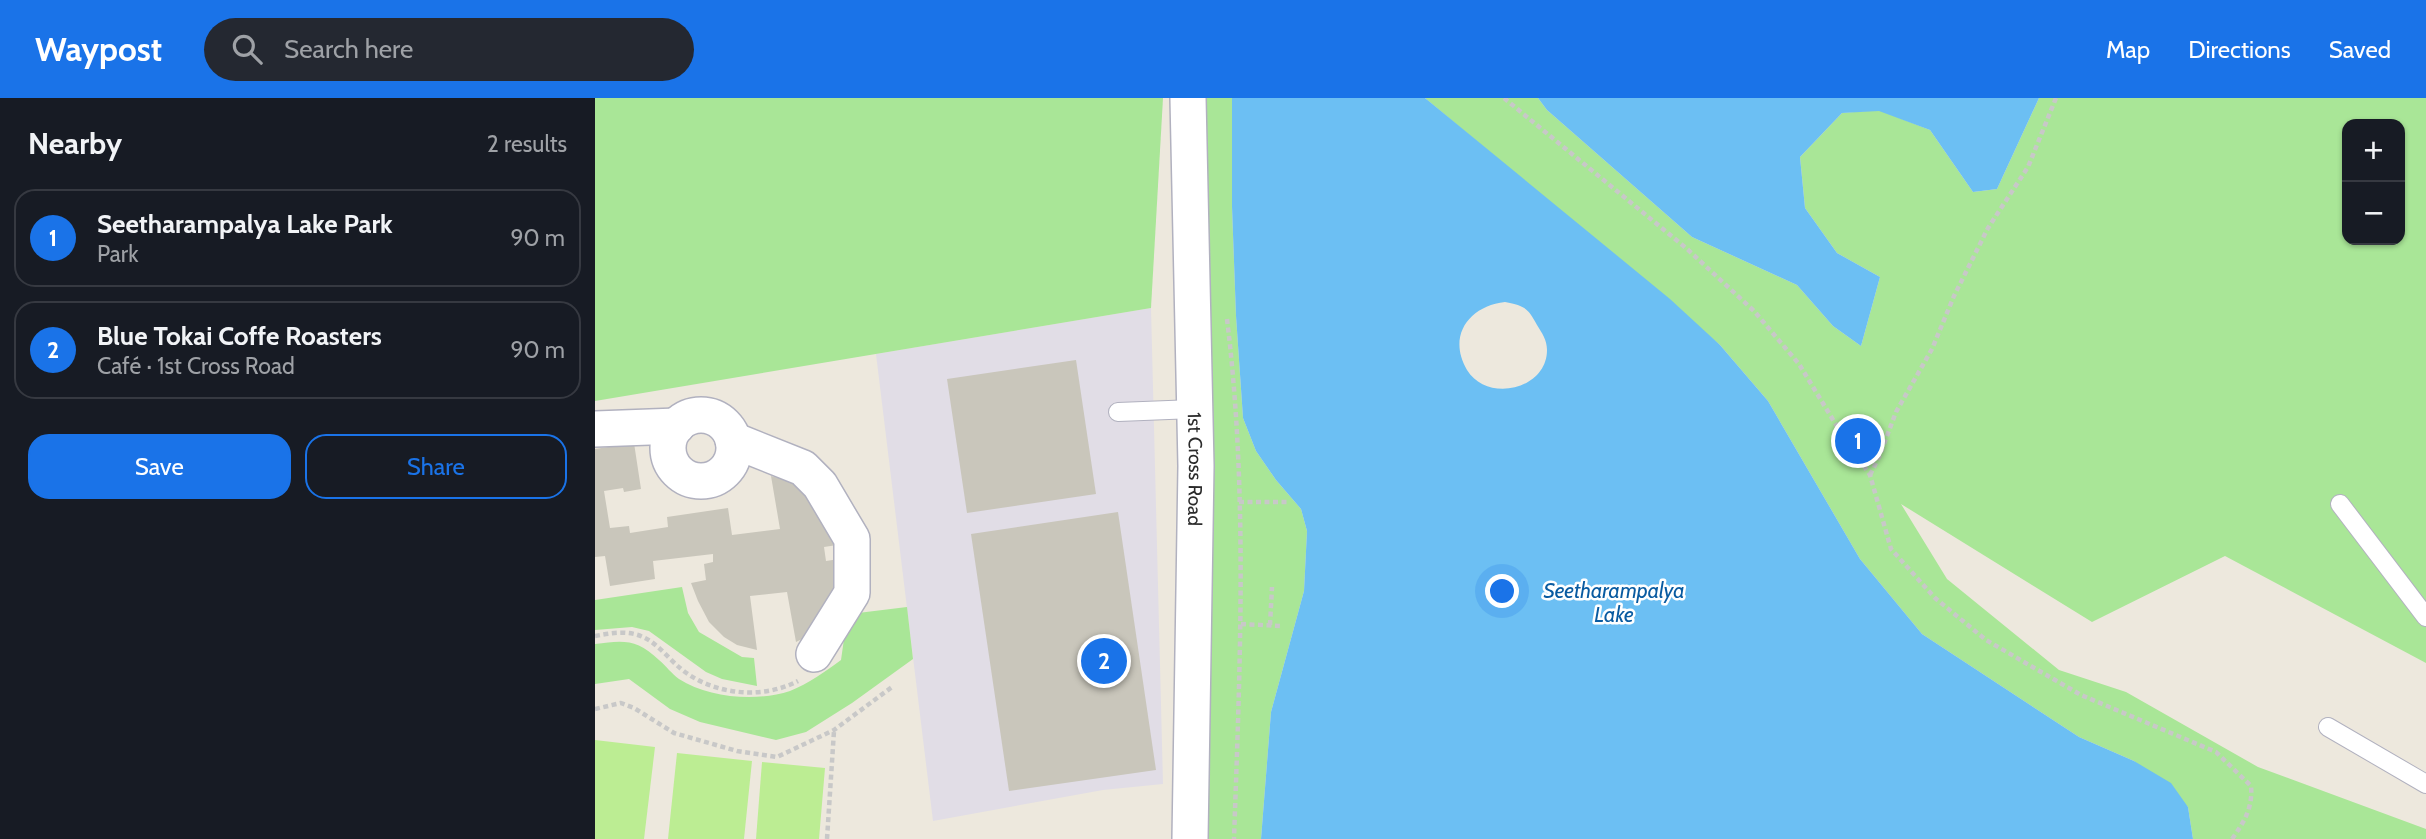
<!DOCTYPE html>
<meta charset="utf-8">
<style>
body{margin:0;font-family:Cabin,sans-serif;background:#242831;color:#f1f3f6}
.controls{position:absolute;right:21px;top:21px;display:grid;overflow:hidden;border-radius:14px;box-shadow:0 2px 5px #0004}
.controls button{width:63px;height:63px;display:grid;place-items:center;padding:0;border:0;border-bottom:2px solid #363941;background:#171b24;color:#f1f3f6;font:35px sans-serif}
.you{position:absolute;left:908px;top:494px;width:24px;height:24px;margin:-18px;border:5px solid #fff;border-radius:50%;background:#1a73e8;box-shadow:0 0 0 10px #1a73e833}
.badge{display:grid;place-items:center;width:46px;height:46px;border-radius:50%;background:#1a73e8;color:#fff;font-size:23px;font-weight:700}
.pin{position:absolute;translate:-50% -50%;border:4px solid #fff;box-shadow:0 2px 7px #0006}
.list{margin:0;padding:0;list-style:none}
h2{display:flex;justify-content:space-between;align-items:center;height:91px;margin:0;padding:0 28px;font-size:30px}
h2 small{font-size:23px;font-weight:400;color:#9ea1a6}
.list li{display:grid;grid-template-columns:46px 1fr auto;gap:21px;align-items:center;box-sizing:border-box;height:98px;margin:0 14px 14px;padding:0 14px;border:2px solid #363941;border-radius:21px}
.list b{display:block;font-size:26px;white-space:nowrap}
.list p{margin:0;font-size:23px;white-space:nowrap;color:#9ea1a6}
.list em{font-size:23px;font-style:normal;color:#9ea1a6}
.actions{display:flex;gap:14px;padding:21px 28px}
.actions a{flex:1;padding:16px 0;border:2px solid #1a73e8;border-radius:21px;text-align:center;font-size:24px;color:#1a73e8}
.actions .main{background:#1a73e8;color:#fff}
.icon{flex:none;width:38px;height:38px;fill:none;stroke:currentColor;stroke-width:2;stroke-linecap:round;stroke-linejoin:round}
.map{position:relative;flex:none;width:1831px;height:741px;overflow:hidden}
header{display:flex;align-items:center;gap:42px;box-sizing:border-box;height:98px;padding:0 35px;background:#1a73e8;color:#fff}
header strong{font-size:33px}
nav{display:flex;gap:38px;margin-inline-start:auto;font-size:24px}
.search{width:490px;height:63px;background:#242831;display:flex;align-items:center;gap:18px;box-sizing:border-box;padding:0 24px;border-radius:38px;color:#9ea1a6;font-size:26px}
main{display:flex}
aside{flex:1;background:#171b24}
.map>svg:first-child{display:block}
.industrial{fill:#e1dde6}
.green{fill:#a9e697;fill-rule:evenodd}
.pitch{fill:#bced93}
.water{fill:#6cbff3;fill-rule:evenodd}
.building{fill:#c9c6bb}
.lines{fill:none;stroke-linecap:round;stroke-linejoin:round}
.service-casing{stroke:#b1b1bf;stroke-width:20}
.minor-casing{stroke:#b1b1bf;stroke-width:38}
.path{stroke:#c8c8c8;stroke-width:4.5;stroke-dasharray:5 3.5;stroke-linecap:butt}
.service{stroke:#fff;stroke-width:18}
.minor{stroke:#fff;stroke-width:35}
.labels{text-anchor:middle;stroke-width:5;stroke-linejoin:round;paint-order:stroke}
.street-label{font-size:19px;fill:#2b2b2b;stroke:#fff}
.water-label{font-size:21px;font-style:italic;fill:#095ba1;stroke:#fff}
</style>
<header>
<strong>Waypost</strong>
<div class="search"><svg class="icon" aria-label="search" viewBox="0 0 24 24"><circle cx="10" cy="10" r="6"/><path d="M15 15l6 6"/></svg>Search here</div>
<nav><a>Map</a><a>Directions</a><a>Saved</a></nav>
</header>
<main>
<aside>
<h2>Nearby<small>2 results</small></h2>
<ul class="list">
<li><span class="badge">1</span><div><b>Seetharampalya Lake Park</b><p>Park</p></div><em>90 m</em></li>
<li><span class="badge">2</span><div><b>Blue Tokai Coffe Roasters</b><p>Café · 1st Cross Road</p></div><em>90 m</em></li>
</ul>
<div class="actions"><a class="main">Save</a><a>Share</a></div>
</aside>
<div class="map">
<svg width="1831" height="741" viewBox="0 0 1831 741">
<rect width="100%" height="100%" fill="#ede8dd"/>
<!-- industrial -->
<polygon class="industrial" points="556,210 568,686 508,692 338,723 281,256"/>
<!-- green -->
<g class="green">
<polygon points="0,0 568,0 556,210 0,303"/>
<polygon points="606,0 637,0 637,109 641,218 648,320 661,353 681,382 706,411 712,433 709,493 676,614 666,741 609,741"/>
<path d="M830,0H943L952,12L1097,139L1202,187L1238,228L1266,248L1285,179L1242,155L1210,110L1205,59L1247,15L1284,12L1335,32L1378,94L1402,91L1444,0H1831V565L1630,458L1497,524L1306,406L1352,481L1464,572L1531,594L1663,669L1831,731V741H1598L1593,709L1539,663L1484,639L1327,536L1265,461L1173,303L1125,247ZM1752,26H1805V142H1752Z"/>
<polygon points="87,489 93,515 104,534 147,559 159,560 162,588 127,581 111,574 54,533 37,529 0,532 0,502"/>
<path d="M312,509L318,561L257,605L211,634L181,642L105,624L75,611L34,581L0,586V546C29,542 42,541 64,562C71,568 77,576 84,581C114,600 161,604 195,593C213,586 231,573 246,562L250,534L263,515Z"/>
</g>
<!-- pitch -->
<g class="pitch">
<polygon points="0,642 60,649 49,741 0,741"/>
<polygon points="82,655 157,663 149,741 73,741"/>
<polygon points="167,664 230,670 224,741 161,741"/>
</g>
<!-- water -->
<g class="water">
<path d="M637,0H830L1075,201L1125,247L1173,303L1265,461L1327,536L1484,639L1539,663L1576,685L1593,709L1598,741H666L676,614L709,493L712,433L706,411L681,382L661,353L648,320L641,218L637,109ZM910,204C930,208 933,210 942,227C947,235 952,242 952,252C952,292 892,305 872,272C852,238 874,208 910,204Z"/>
<polygon points="943,0 1444,0 1402,91 1378,94 1335,32 1284,13 1247,15 1205,59 1210,110 1242,155 1285,179 1266,248 1238,228 1202,187 1097,139 952,12"/>
</g>
<!-- building -->
<g class="building">
<polygon points="481,262 501,396 372,415 352,281"/>
<polygon points="39,345 46,391 29,394 28,390 9,393 15,430 34,428 35,435 73,429 72,419 133,410 137,437 185,431 176,378 206,386 242,447 229,449 231,463 244,461 243,491 223,533 201,544 192,494 155,498 162,552 142,547 129,539 114,524 103,503 96,485 111,482 109,466 118,464 118,456 58,463 60,481 15,488 10,458 0,459 0,351"/>
<polygon points="523,414 561,672 414,693 376,436"/>
</g>
<g class="lines">
<!-- service casing -->
<g class="service-casing">
<g id="service">
<polyline points="523,314 599,311"/>
<polyline points="1745,406 1831,519"/>
<polyline points="1733,629 1831,686"/>
</g>
</g>
<!-- minor casing -->
<g class="minor-casing">
<g id="minor">
<path id="s1" d="M593,0L601,368L595,741"/>
<circle cx="106" cy="350" r="33"/>
<polyline points="0,331 82,328"/>
<polyline points="138,342 208,370 225,387 257,441 257,495 219,556"/>
</g>
</g>
<!-- path -->
<g class="path">
<path d="M909,0L1091,150L1159,213L1204,266L1243,330L1275,377L1296,451L1340,500L1391,542L1486,597L1621,654L1656,688C1658,710 1649,724 1637,741"/>
<path d="M632,221C653,393 645,568 639,741"/>
<polyline points="1275,377 1284,359 1301,314 1337,251 1359,198 1393,130 1433,69 1461,0"/>
<polyline points="644,404 695,404"/>
<polyline points="646,526 685,528"/>
<polyline points="675,527 677,489"/>
<path d="M0,538C16,535 33,532 48,539C62,545 74,561 85,570C117,597 167,602 203,583"/>
<polyline points="0,611 26,605 39,610 79,635 142,653 182,659 239,632 297,589"/>
<polyline points="232,741 239,633"/>
</g>
<!-- service -->
<use href="#service" class="service"/>
<!-- minor -->
<use href="#minor" class="minor"/>
</g>
<g class="labels">
<!-- street labels -->
<g class="street-label">
<text dy="7" stroke="none"><textPath href="#s1" startOffset="371">1st Cross Road</textPath></text>
</g>
<!-- water labels -->
<g class="water-label">
<text x="1019" y="500">Seetharampalya<tspan x="1019" dy="24">Lake</tspan></text>
</g>
</g>
</svg>
<div class="controls">
<button>+</button>
<button>−</button>
</div>
<div class="you"></div>
<div class="pin badge" style="left:1263px;top:343px">1</div>
<div class="pin badge" style="left:509px;top:563px">2</div>
</div>
</main>
